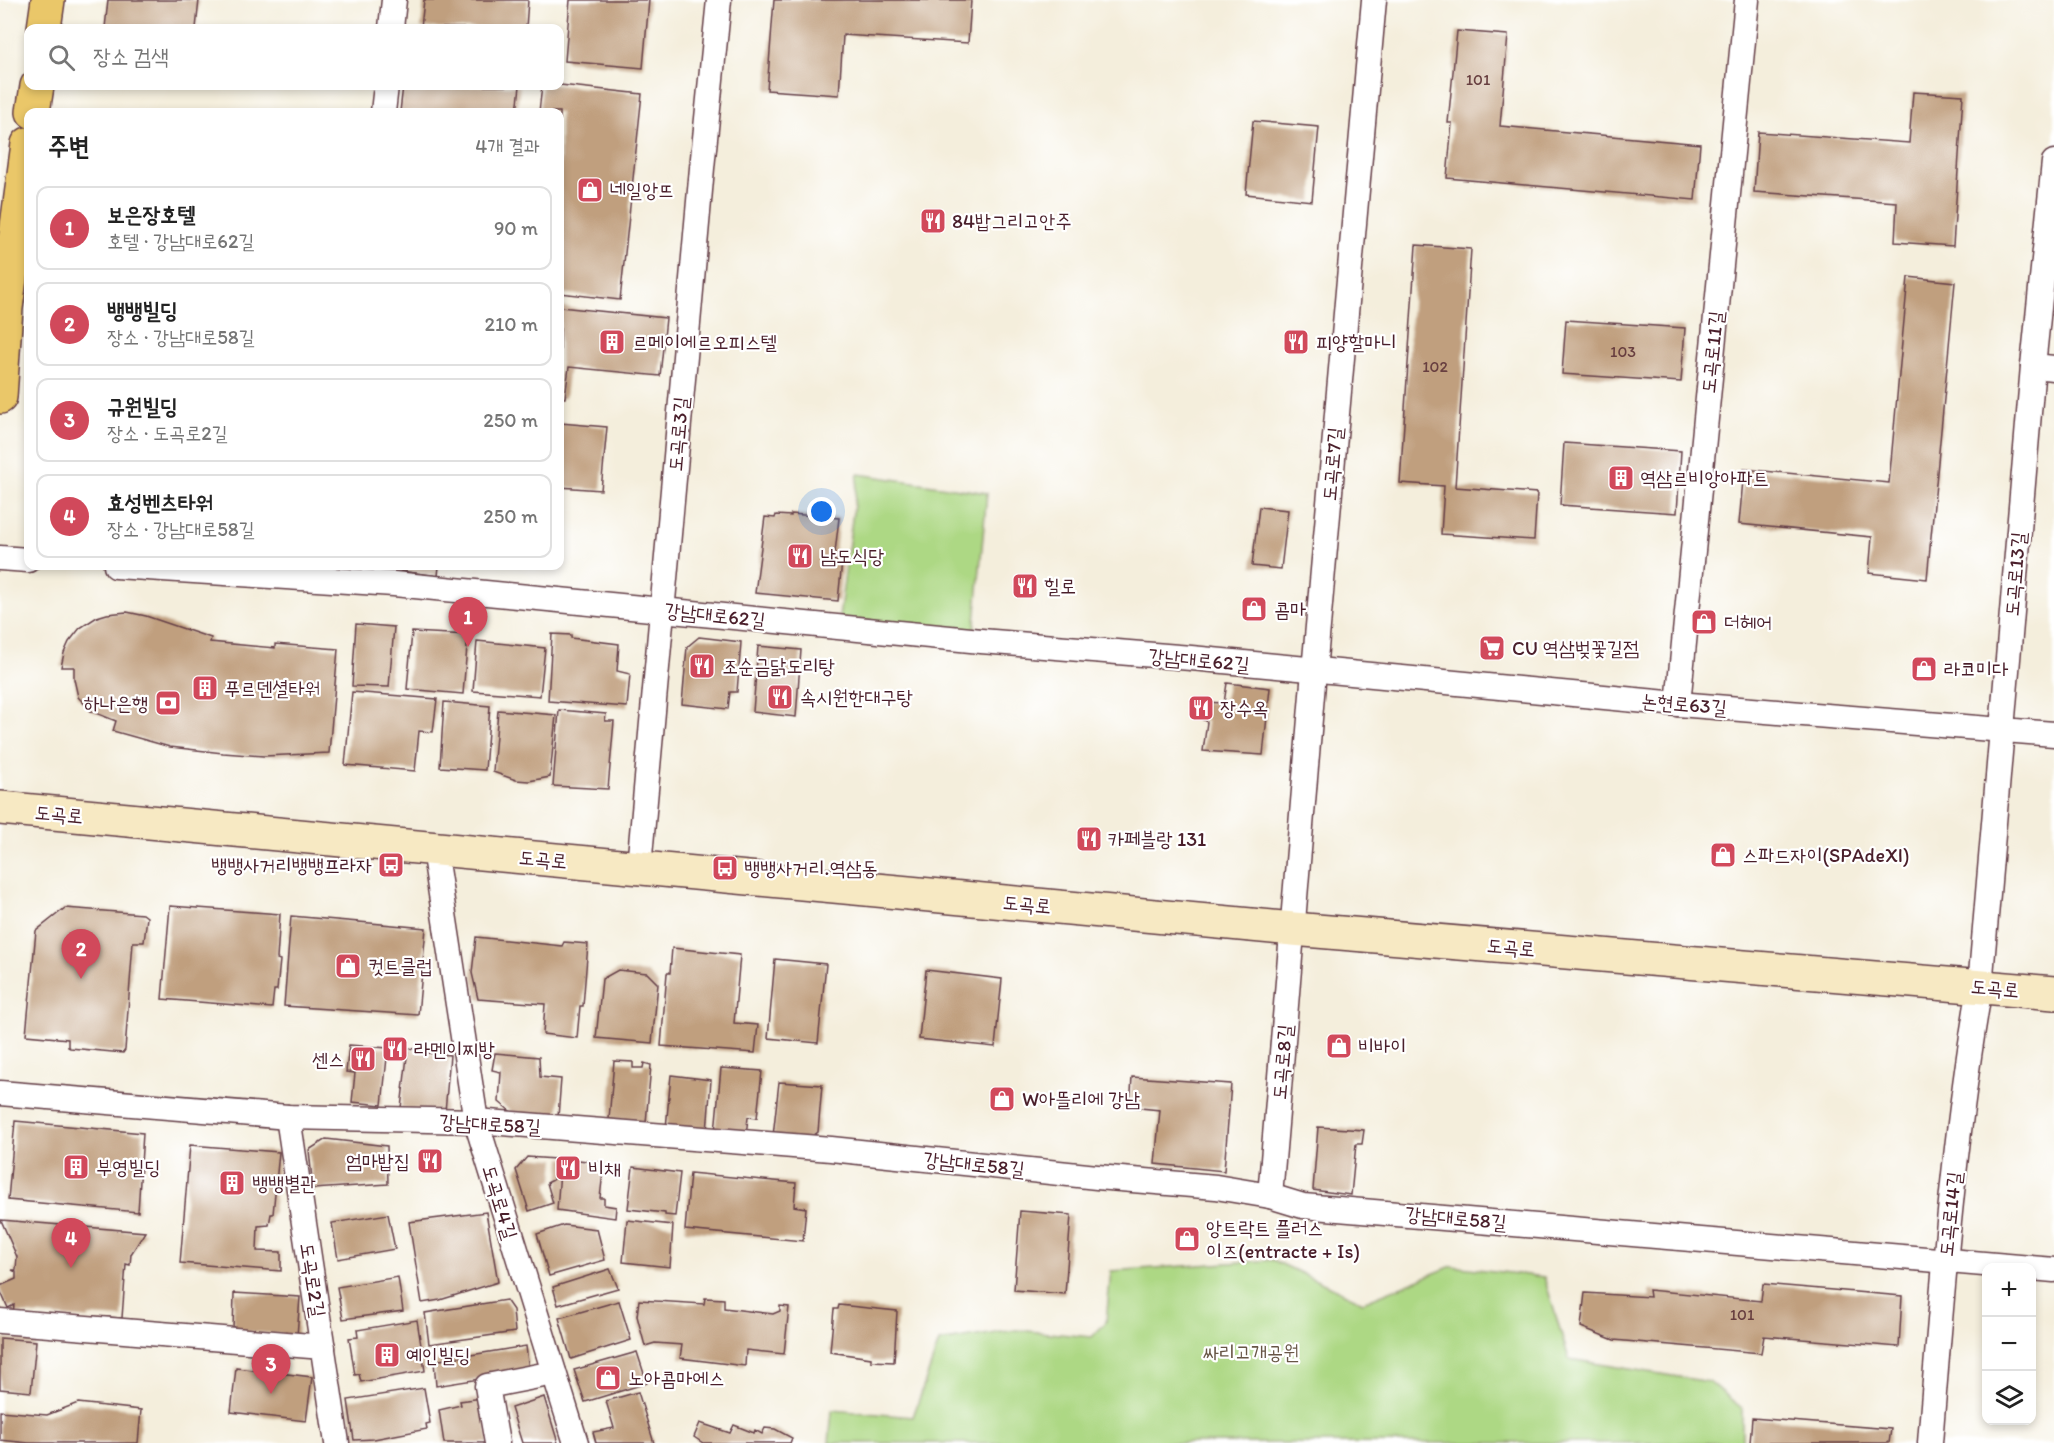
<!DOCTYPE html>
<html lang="ko">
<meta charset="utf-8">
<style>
body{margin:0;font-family:Itim,"Poor Story",sans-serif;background:#f2f2f2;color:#222}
.controls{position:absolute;right:18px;bottom:18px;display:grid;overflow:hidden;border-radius:12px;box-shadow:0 3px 9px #0003}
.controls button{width:54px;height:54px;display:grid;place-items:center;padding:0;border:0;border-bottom:2px solid #e0e0e0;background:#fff;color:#222;font:30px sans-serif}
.you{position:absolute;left:822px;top:512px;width:21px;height:21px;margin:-15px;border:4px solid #fff;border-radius:50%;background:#1a73e8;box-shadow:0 0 0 9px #1a73e833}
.badge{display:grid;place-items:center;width:39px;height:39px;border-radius:50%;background:#d1495b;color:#fff;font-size:20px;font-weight:700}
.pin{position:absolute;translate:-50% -50px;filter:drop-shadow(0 2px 3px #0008)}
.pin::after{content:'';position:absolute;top:32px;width:21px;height:18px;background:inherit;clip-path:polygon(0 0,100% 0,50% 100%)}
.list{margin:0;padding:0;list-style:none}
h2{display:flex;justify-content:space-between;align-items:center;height:78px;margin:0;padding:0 24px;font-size:26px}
h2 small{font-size:20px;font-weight:400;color:#767676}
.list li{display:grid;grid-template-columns:39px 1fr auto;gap:18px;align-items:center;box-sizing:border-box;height:84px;margin:0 12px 12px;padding:0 12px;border:2px solid #e0e0e0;border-radius:12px}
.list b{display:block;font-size:22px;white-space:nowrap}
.list p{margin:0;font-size:20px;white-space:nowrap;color:#767676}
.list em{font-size:20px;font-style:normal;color:#767676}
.icon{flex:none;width:33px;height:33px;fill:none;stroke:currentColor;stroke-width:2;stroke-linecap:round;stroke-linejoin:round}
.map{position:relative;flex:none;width:2054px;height:1443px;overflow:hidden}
.search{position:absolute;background:#fff;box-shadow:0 3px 9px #0003;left:24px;top:24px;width:540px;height:66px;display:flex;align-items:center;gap:15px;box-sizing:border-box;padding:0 21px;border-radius:12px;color:#767676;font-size:22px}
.panel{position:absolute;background:#fff;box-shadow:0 3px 9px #0003;left:24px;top:108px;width:540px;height:462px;border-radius:12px}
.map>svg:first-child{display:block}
.green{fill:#add884;stroke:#7c7c58;stroke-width:1.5}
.building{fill:#c09f7e}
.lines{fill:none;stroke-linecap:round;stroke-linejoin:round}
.minor-casing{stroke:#643e46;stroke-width:27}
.secondary-casing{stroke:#643e46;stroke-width:36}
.primary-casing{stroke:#643e46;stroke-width:36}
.minor{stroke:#fff;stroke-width:24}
.secondary{stroke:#f7e9c3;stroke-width:33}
.primary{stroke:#eac769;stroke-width:33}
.labels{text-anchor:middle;stroke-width:4.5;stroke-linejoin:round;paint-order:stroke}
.number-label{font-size:16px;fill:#683f40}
.poi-label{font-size:20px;fill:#4a1f2b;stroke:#fff;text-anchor:start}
.street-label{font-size:20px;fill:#4a1f2b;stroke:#fff}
.park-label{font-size:20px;fill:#685646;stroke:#fff}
</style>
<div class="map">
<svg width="2054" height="1443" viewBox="0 0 2054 1443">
<rect width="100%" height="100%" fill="#fff"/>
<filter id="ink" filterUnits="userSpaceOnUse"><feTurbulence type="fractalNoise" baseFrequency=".0167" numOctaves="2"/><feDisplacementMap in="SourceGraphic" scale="12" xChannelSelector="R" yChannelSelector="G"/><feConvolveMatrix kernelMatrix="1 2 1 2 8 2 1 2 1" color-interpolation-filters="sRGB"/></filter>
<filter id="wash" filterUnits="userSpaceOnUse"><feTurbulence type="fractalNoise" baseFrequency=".008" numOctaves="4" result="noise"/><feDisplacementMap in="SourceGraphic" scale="24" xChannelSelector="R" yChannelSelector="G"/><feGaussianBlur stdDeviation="1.35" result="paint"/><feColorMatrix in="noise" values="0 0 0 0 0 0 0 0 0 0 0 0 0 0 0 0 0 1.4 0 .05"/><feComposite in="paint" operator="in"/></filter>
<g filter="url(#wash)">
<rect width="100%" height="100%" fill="#f4eedc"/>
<!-- green -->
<g class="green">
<polygon points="858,474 987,493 974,633 839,618"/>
<polygon points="1273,1260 1363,1302 1452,1266 1544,1277 1569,1359 1709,1382 1742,1408 1742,1443 829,1443 832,1410 913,1417 939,1342 1016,1330 1092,1337 1106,1322 1111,1271"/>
</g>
<g id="blocks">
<!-- building -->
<g class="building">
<polygon points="108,0 199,0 196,28 105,28"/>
<polygon points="424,0 528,0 526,28 421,28"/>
<polygon points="570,0 649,0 643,68 565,61"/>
<polygon points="774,0 971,0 968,43 843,35 839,95 767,90"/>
<polygon points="1457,31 1508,35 1500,126 1700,144 1695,200 1447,178 1452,123 1448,123"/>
<polygon points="560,85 642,94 620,300 560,293 560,112 539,112 542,86"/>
<polygon points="403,86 520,86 517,112 400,112"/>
<polygon points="1913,92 1963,95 1953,246 1895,242 1897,202 1754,192 1758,132 1909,143"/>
<polygon points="1253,121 1319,127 1312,201 1246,194"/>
<polygon points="1416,245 1471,249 1455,487 1537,493 1534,540 1441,534 1444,486 1400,483"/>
<polygon points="1908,277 1955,282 1927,579 1869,573 1872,537 1739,524 1744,469 1889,483"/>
<polygon points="560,307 666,318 660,376 569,367 565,398 560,398"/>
<polygon points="1566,320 1685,328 1681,382 1562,374"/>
<polygon points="560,423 607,427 601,490 560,487"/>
<polygon points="1564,443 1681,451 1677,513 1560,505"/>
<polygon points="1259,507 1288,510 1281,569 1252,566"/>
<polygon points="791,514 839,518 834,561 842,561 838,601 755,593 765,517 775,518 776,515 791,516"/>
<polygon points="402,566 439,566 438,576 401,571"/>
<polygon points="127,612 146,616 211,638 210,642 275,648 275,644 338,649 329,753 264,756 223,753 170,747 113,731 116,721 91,711 78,697 74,679 74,667 61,667 64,653 69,642 80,628 97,617 107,614"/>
<polygon points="356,624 394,627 389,687 352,686"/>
<polygon points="412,632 468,635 463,694 407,689"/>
<polygon points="552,634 571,635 571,638 619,644 617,671 630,674 627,707 548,701"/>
<polygon points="699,637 741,642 737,692 730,692 728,709 682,704 687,647"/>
<polygon points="477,641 545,648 540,696 473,691"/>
<polygon points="758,646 801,650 796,717 753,712"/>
<polygon points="1227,683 1270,688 1263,755 1203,751 1207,722 1198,717 1196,709 1203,702 1224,703"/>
<polygon points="352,692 437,699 433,732 419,731 415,771 345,765"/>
<polygon points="444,702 490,706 485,770 440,767"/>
<polygon points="498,710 556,715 550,777 529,781 516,780 493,772"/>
<polygon points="559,710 606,714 605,721 614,721 608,789 553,786"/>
<polygon points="170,906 280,914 277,959 280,960 277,990 274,990 272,1008 162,999"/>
<polygon points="65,908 143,914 147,917 144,942 133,942 125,1050 123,1053 70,1048 68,1047 68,1039 26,1035 36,931"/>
<polygon points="291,916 426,928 418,1015 284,1006"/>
<polygon points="476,937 562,946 564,942 588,944 583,1006 580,1006 577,1038 543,1034 545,1004 478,999 472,973"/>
<polygon points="672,948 740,955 734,1023 758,1025 755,1053 661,1046 667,973 670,973"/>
<polygon points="775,959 826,964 818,1043 768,1038"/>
<polygon points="618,970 647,973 658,984 652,1043 596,1038 602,979"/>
<polygon points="926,970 1002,979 995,1047 919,1039"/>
<polygon points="349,1045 388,1048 382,1105 352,1102 355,1073 346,1072"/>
<polygon points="408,1048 415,1049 415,1052 450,1055 445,1112 401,1108"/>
<polygon points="495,1053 539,1057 540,1077 561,1079 558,1117 514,1114 499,1102 501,1072 492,1070"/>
<polygon points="614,1061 633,1062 633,1068 643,1068 644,1063 651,1065 646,1123 609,1119"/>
<polygon points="721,1068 762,1071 757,1118 748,1117 746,1136 715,1132"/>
<polygon points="671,1075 711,1080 707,1132 666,1128"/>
<polygon points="1132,1077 1231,1084 1224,1171 1155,1164 1160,1110 1130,1107"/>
<polygon points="779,1082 822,1085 818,1132 806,1141 773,1136"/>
<polygon points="15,1121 143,1133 138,1212 8,1200"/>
<polygon points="1318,1127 1364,1130 1362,1144 1356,1144 1351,1195 1313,1190"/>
<polygon points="326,1139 387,1146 388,1184 313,1189 309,1150"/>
<polygon points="190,1145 279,1152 273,1214 271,1214 269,1225 258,1226 257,1251 281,1252 281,1271 180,1263"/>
<polygon points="527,1157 555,1159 553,1180 547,1183 553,1203 529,1211 516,1170"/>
<polygon points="561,1158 604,1163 600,1198 604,1198 604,1205 616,1207 615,1218 557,1210"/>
<polygon points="633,1167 680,1173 675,1216 665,1215 665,1213 628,1209"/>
<polygon points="690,1173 796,1183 794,1206 806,1208 803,1241 685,1230"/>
<polygon points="1020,1211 1071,1215 1065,1294 1014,1290"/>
<polygon points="486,1212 498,1282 440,1300 422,1303 409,1222"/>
<polygon points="388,1214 395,1249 338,1259 332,1223"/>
<polygon points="1,1220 145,1232 131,1254 130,1265 126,1264 122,1318 89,1316 89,1319 13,1313 14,1305 8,1308 0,1290 0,1286 16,1279 16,1272 12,1270 16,1270 17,1257"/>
<polygon points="627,1220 673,1225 670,1267 623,1262"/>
<polygon points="564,1225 597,1229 605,1260 549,1276 537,1234"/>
<polygon points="610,1269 618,1288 558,1305 553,1287"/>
<polygon points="398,1277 403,1311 343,1319 337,1287"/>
<polygon points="1763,1284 1902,1296 1899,1347 1764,1336 1761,1353 1614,1340 1581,1327 1585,1293 1650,1297 1649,1290 1761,1301"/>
<polygon points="234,1293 300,1297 297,1336 233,1330"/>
<polygon points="705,1298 724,1299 724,1308 773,1314 780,1311 780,1306 789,1307 784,1354 746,1350 745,1366 680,1358 682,1345 655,1343 645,1346 637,1316 639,1300 704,1304"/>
<polygon points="506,1300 513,1310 515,1332 429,1344 425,1313"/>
<polygon points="619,1301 631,1340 571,1359 559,1318"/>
<polygon points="839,1305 897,1311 894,1362 871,1361 871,1358 830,1352 834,1309 838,1309"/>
<polygon points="417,1320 425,1371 361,1382 359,1374 355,1375 349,1338 358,1337 357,1330"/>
<polygon points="0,1338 36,1341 31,1392 0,1389"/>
<polygon points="526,1346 529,1371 436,1386 434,1361"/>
<polygon points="637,1352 647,1383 585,1402 574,1370"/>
<polygon points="236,1368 312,1377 306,1421 231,1412"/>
<polygon points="424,1388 430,1423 426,1424 427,1429 374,1439 354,1440 348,1400"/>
<polygon points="638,1392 654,1443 596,1443 593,1432 614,1428 606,1401"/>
<polygon points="544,1397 558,1443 522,1443 511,1408"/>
<polygon points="482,1398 489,1443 444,1443 439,1410 461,1405 460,1401"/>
<polygon points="78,1403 141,1410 138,1443 29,1443 0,1440 0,1411 47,1415"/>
<polygon points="1752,1418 1891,1429 1889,1443 1750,1443"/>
<polygon points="700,1423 730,1433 734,1425 754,1433 755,1430 762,1434 765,1428 775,1429 792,1438 790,1443 703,1443 694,1437"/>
</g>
</g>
</g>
<g filter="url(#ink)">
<use href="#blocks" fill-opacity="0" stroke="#643e46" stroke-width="1.5"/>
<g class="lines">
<!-- minor casing -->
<g class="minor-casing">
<g id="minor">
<polyline points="391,28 394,0"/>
<polyline points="383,112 386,86"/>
<polyline points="2033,366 2054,368"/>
<polyline points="0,558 28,560"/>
<polyline points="116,566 394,584 981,641 1191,658 1678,704 2054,734"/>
<polyline points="1678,704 1747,0"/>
<polyline points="434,849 476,1121 576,1443"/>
<polyline points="639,867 702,168 719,0"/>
<polyline points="0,1093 288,1117 476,1121 831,1149 1097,1177 1216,1187 1270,1196 1303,1206 2054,1270"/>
<polyline points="288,1117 337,1443"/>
<polyline points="1270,1196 1314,671 1374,0"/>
<polyline points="0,1321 323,1347"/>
<polyline points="497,1443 487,1386 554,1373"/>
<path d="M1930,1443C1942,1291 1954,1137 1980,987L2033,366L2054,162"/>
</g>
</g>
<!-- secondary casing -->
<g class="secondary-casing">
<polyline id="secondary" points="0,808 1293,929 2054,993"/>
</g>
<!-- primary casing -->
<g class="primary-casing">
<g id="primary">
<polyline points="44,28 48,0"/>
<polyline points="33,112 37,86"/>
<polyline points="0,397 6,308 28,144"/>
</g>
</g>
<!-- minor -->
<use href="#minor" class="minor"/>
<!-- secondary -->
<use href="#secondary" class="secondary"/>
<!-- primary -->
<use href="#primary" class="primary"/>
</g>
</g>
<!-- icons -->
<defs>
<g id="shop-square" transform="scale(1.35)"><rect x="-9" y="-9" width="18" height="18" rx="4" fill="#d1495b" stroke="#fff"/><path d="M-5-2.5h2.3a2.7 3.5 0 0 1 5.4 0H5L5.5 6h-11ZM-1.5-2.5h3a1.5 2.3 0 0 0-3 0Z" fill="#fff"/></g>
<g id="restaurant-square" transform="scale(1.35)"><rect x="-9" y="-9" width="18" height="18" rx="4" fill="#d1495b" stroke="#fff"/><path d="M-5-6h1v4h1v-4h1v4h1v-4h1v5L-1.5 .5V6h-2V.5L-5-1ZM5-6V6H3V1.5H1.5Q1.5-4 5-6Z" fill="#fff"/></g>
<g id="building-square" transform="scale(1.35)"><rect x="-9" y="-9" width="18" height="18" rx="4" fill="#d1495b" stroke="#fff"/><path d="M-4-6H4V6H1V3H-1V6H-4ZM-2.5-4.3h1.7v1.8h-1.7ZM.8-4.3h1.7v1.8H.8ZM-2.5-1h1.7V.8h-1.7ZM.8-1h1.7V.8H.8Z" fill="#fff"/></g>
<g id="supermarket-square" transform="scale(1.35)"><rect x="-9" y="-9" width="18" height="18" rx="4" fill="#d1495b" stroke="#fff"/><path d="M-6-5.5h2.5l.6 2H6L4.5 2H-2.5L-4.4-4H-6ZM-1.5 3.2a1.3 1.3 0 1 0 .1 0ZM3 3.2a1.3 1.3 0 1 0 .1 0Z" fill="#fff"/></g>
<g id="bank-square" transform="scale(1.35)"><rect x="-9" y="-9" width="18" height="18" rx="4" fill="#d1495b" stroke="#fff"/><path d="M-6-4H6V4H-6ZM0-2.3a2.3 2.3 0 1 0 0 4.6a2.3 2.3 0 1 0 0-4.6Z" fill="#fff"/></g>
<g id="bus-square" transform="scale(1.35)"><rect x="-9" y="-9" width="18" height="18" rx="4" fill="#d1495b" stroke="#fff"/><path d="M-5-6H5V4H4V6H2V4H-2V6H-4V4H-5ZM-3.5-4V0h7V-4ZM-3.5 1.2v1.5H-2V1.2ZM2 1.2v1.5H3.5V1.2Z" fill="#fff"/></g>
</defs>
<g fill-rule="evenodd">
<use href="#shop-square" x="590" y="190"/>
<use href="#restaurant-square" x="933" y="221"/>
<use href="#building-square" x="612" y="342"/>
<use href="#restaurant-square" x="1296" y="342"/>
<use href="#building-square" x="1621" y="478"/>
<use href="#restaurant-square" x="800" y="556"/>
<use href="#restaurant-square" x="1025" y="586"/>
<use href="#shop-square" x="1254" y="609"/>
<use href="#shop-square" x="1704" y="622"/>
<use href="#supermarket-square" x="1492" y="648"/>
<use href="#restaurant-square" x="702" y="666"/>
<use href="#shop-square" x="1924" y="669"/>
<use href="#building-square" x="205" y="688"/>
<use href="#restaurant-square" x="780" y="697"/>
<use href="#bank-square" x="168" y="703"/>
<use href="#restaurant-square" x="1201" y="708"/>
<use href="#restaurant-square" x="1089" y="839"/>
<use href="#shop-square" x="1723" y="855"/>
<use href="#bus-square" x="391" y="865"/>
<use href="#bus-square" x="725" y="868"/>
<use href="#shop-square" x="348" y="966"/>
<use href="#shop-square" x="1339" y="1046"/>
<use href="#restaurant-square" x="395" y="1049"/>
<use href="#restaurant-square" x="363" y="1059"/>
<use href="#shop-square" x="1002" y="1099"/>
<use href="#restaurant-square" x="430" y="1161"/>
<use href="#building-square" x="76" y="1167"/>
<use href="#restaurant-square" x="568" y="1168"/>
<use href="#building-square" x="232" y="1183"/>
<use href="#shop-square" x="1187" y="1239"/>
<use href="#building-square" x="387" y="1355"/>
<use href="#shop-square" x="608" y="1378"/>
</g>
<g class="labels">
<!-- number labels -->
<g class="number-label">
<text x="1478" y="85">101</text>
<text x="1623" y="357">103</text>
<text x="1435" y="372">102</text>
<text x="1742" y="1320">101</text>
</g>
<!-- poi labels -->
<g class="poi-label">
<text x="610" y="197">네일앙뜨</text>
<text x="952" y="228">84밥그리고안주</text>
<text x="632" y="349">르메이에르오피스텔</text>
<text x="1316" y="349">피양할마니</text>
<text x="1640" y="485">역삼르비앙아파트</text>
<text x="820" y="563">남도식당</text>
<text x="1044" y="593">힐로</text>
<text x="1274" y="616">콤마</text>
<text x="1724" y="629">더헤어</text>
<text x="1512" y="655">CU 역삼벚꽃길점</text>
<text x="722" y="673">조순금닭도리탕</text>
<text x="1944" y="676">라코미다</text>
<text x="224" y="695">푸르덴셜타워</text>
<text x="800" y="704">속시원한대구탕</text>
<text x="148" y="710" text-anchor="end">하나은행</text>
<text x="1220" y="715">장수옥</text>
<text x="1108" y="846">카페블랑 131</text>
<text x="1742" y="862">스파드자이(SPAdeXI)</text>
<text x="372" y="872" text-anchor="end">뱅뱅사거리뱅뱅프라자</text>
<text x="744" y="875">뱅뱅사거리.역삼동</text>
<text x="368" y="973">컷트클럽</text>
<text x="1358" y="1053">비바이</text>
<text x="414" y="1056">라멘이찌방</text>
<text x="344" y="1066" text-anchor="end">센스</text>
<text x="1022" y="1106">W아뜰리에 강남</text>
<text x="410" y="1168" text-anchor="end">엄마밥집</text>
<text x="96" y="1174">부영빌딩</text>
<text x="588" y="1175">비채</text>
<text x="252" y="1190">뱅뱅별관</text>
<text x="1206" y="1235">앙트락트 플러스<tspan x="1206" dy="23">이즈(entracte + Is)</tspan></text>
<text x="406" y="1362">예인빌딩</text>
<text x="628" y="1385">노아콤마에스</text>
</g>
<!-- street labels -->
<g class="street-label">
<text transform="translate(1712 352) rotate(-84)" y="7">도곡로11길</text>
<text transform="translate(678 434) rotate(-85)" y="7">도곡로3길</text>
<text transform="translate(1332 464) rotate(-85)" y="7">도곡로7길</text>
<text transform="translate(2015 574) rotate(-85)" y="7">도곡로13길</text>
<text transform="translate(715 615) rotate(6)" y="7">강남대로62길</text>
<text transform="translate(1199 660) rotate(5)" y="7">강남대로62길</text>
<text transform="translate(1684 704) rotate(5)" y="7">논현로63길</text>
<text transform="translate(59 814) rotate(5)" y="7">도곡로</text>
<text transform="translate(543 859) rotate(5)" y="7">도곡로</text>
<text transform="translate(1027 904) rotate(5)" y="7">도곡로</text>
<text transform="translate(1511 947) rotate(5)" y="7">도곡로</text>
<text transform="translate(1995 988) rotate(5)" y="7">도곡로</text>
<text transform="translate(1282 1062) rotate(-85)" y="7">도곡로8길</text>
<text transform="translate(490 1124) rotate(3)" y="7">강남대로58길</text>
<text transform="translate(974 1164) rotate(6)" y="7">강남대로58길</text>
<text transform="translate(500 1202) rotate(73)" y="7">도곡로4길</text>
<text transform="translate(1950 1214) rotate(-84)" y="7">도곡로14길</text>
<text transform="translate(1456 1218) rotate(5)" y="7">강남대로58길</text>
<text transform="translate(313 1280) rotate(81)" y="7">도곡로2길</text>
</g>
<!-- park labels -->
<g class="park-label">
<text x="1251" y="1359">싸리고개공원</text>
</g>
</g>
</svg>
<div class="controls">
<button>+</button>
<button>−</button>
<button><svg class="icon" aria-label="layers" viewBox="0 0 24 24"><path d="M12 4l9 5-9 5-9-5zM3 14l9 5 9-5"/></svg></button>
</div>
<div class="you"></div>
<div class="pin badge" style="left:468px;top:647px">1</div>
<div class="pin badge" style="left:81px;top:979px">2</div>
<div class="pin badge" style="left:271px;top:1394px">3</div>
<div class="pin badge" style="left:71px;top:1268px">4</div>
<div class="search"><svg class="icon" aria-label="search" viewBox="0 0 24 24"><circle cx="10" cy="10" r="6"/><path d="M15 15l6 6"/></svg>장소 검색</div>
<section class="panel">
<h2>주변<small>4개 결과</small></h2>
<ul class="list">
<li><span class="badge">1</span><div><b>보은장호텔</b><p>호텔 · 강남대로62길</p></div><em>90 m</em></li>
<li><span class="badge">2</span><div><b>뱅뱅빌딩</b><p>장소 · 강남대로58길</p></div><em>210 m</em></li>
<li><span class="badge">3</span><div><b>규원빌딩</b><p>장소 · 도곡로2길</p></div><em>250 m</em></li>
<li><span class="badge">4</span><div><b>효성벤츠타워</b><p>장소 · 강남대로58길</p></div><em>250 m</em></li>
</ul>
</section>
</div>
